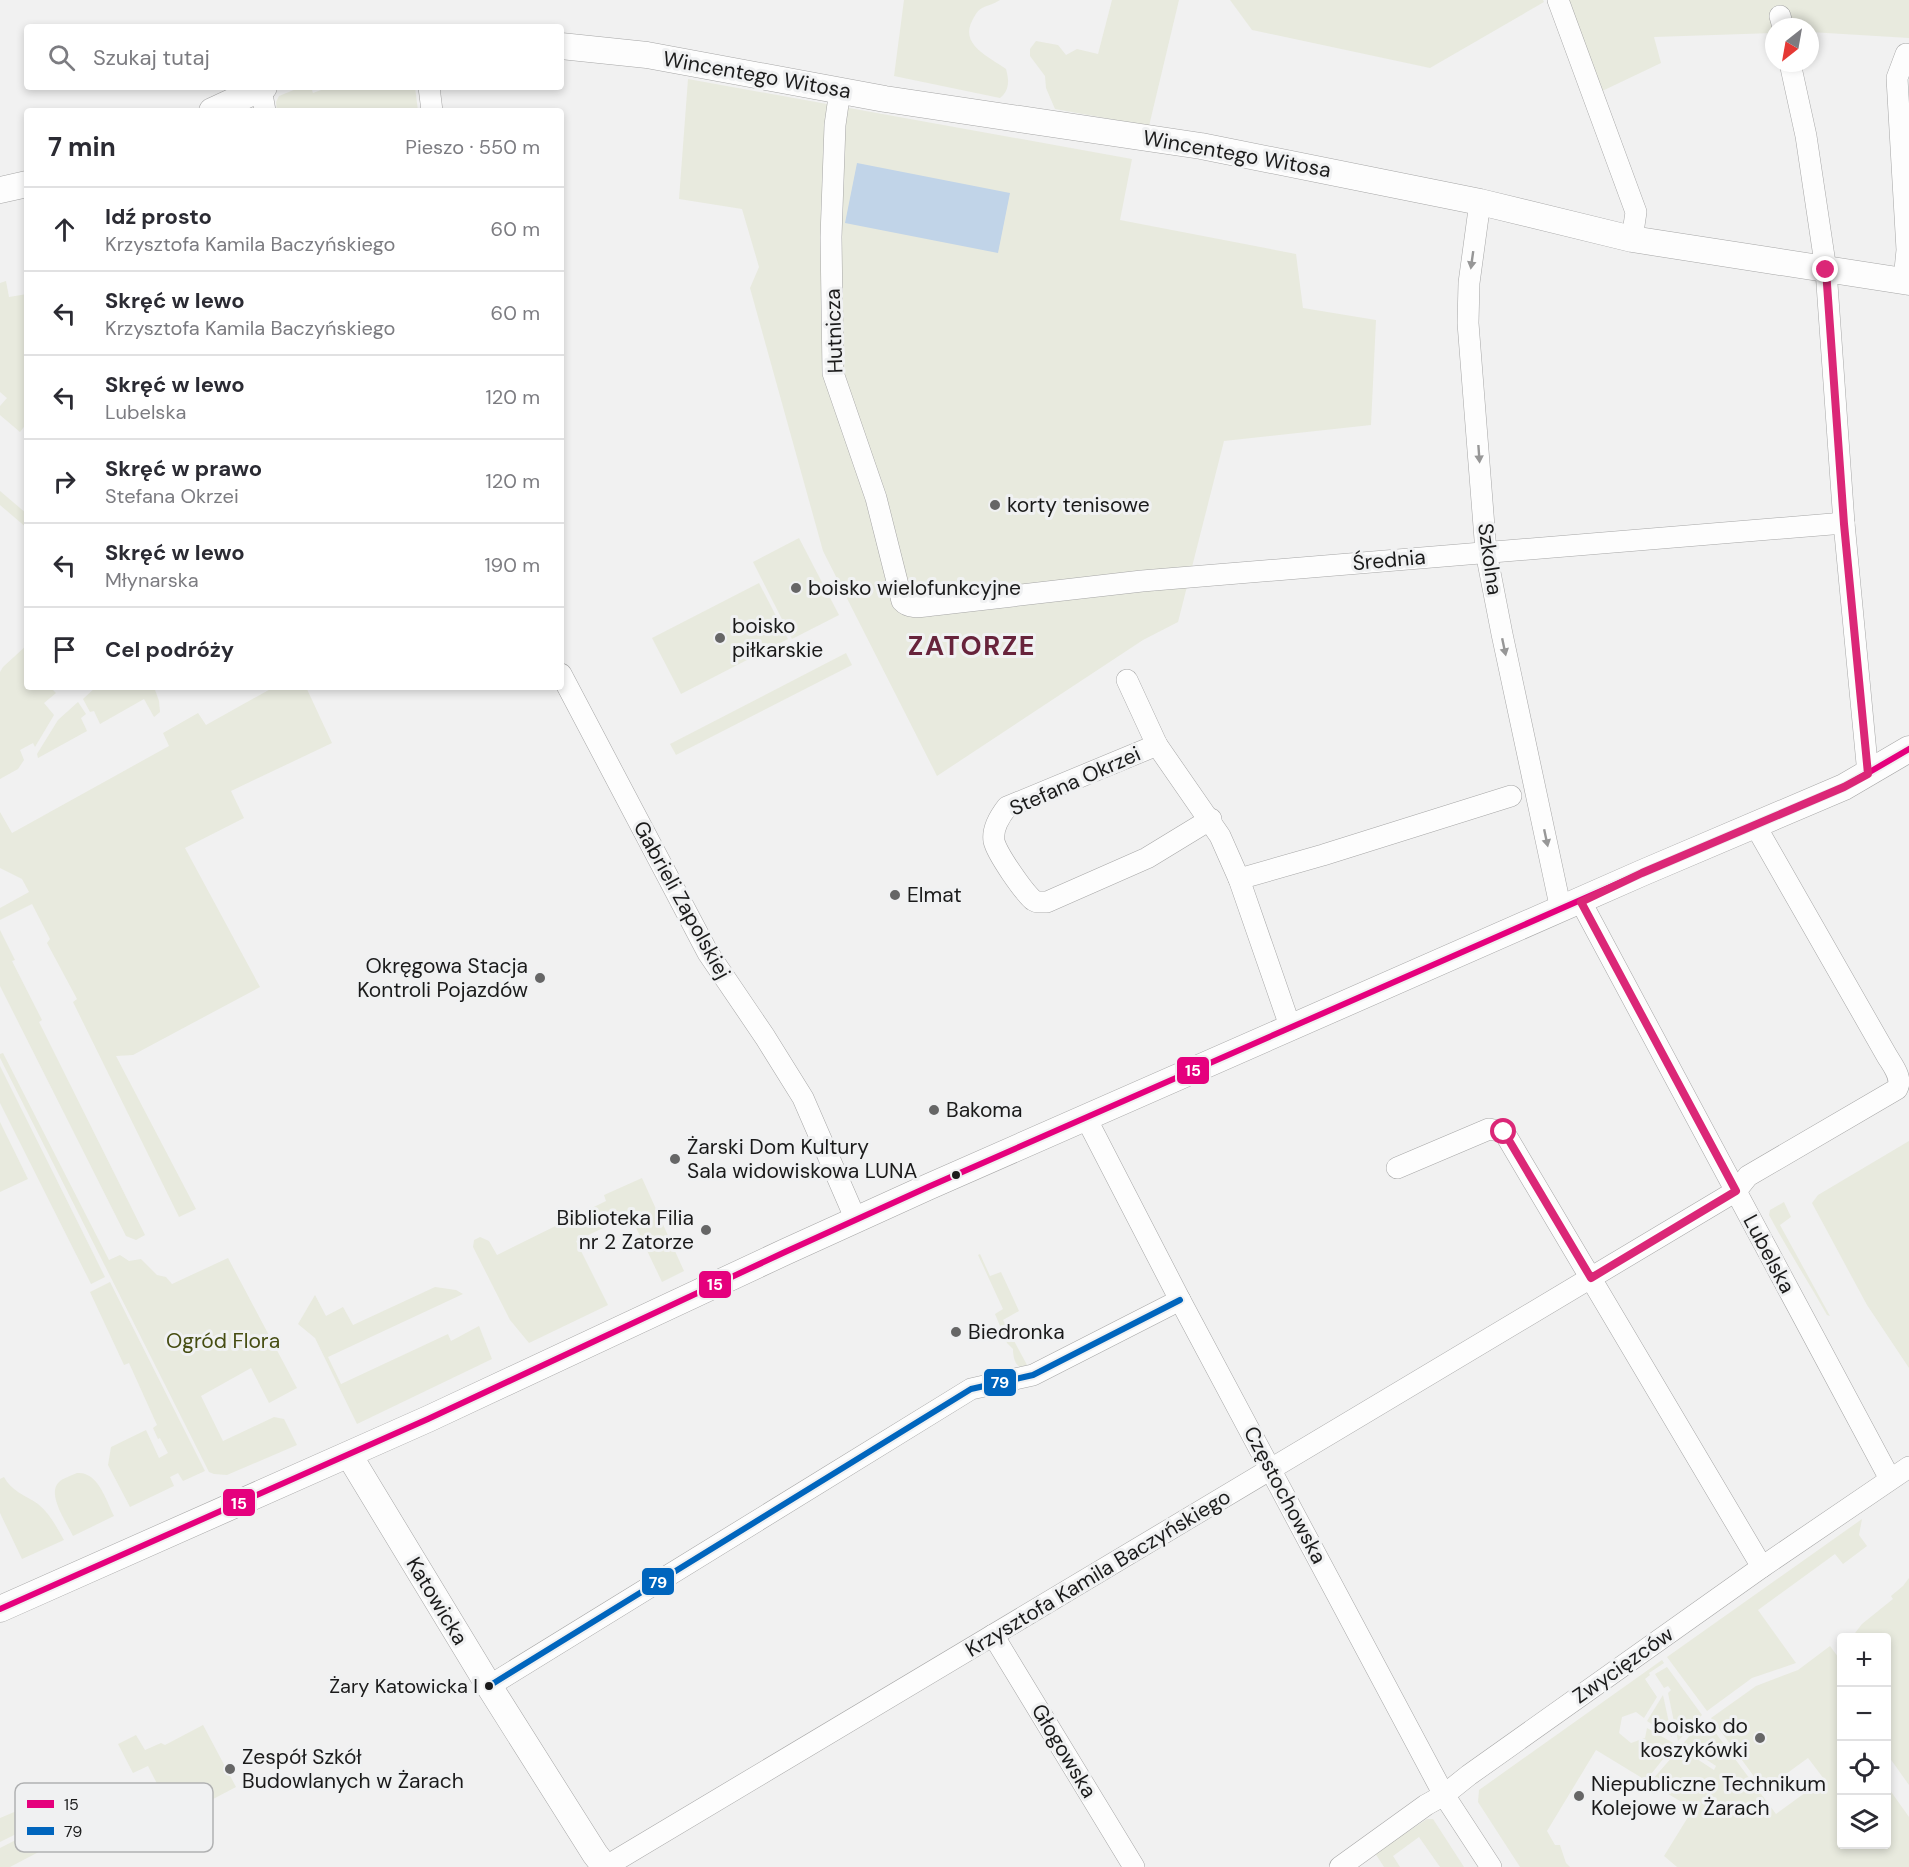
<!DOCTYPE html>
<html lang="pl">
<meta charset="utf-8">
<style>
body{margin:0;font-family:"DM Sans",sans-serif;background:#f2f2f3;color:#2b2b33}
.controls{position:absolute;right:18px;bottom:18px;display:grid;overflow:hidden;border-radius:6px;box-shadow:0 3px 9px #0003}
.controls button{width:54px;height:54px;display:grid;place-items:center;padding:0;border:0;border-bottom:2px solid #e1e1e2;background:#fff;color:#2b2b33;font:30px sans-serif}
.compass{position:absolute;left:1765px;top:18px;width:54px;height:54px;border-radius:50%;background:#fff;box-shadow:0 3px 9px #0003;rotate:211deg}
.stop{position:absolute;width:18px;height:18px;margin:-14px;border:4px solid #db2777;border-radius:50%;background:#fff}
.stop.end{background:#db2777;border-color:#fff;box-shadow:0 2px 6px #0008}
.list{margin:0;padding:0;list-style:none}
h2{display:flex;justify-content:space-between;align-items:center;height:78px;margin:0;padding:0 24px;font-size:26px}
h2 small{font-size:20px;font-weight:400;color:#7c7c81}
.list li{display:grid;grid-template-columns:39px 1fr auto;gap:18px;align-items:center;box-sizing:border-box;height:84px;padding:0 24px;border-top:2px solid #e1e1e2}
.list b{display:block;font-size:22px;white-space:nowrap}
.list p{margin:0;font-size:20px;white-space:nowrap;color:#7c7c81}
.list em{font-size:20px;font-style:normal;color:#7c7c81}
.icon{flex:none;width:33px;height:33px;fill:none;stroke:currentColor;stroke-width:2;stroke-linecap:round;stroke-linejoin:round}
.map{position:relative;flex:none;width:1909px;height:1867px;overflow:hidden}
.search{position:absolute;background:#fff;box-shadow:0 3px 9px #0003;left:24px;top:24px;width:540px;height:66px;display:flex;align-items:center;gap:15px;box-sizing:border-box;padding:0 21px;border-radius:6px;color:#7c7c81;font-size:22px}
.panel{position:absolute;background:#fff;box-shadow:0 3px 9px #0003;left:24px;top:108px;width:540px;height:582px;border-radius:6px}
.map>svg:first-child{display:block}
.green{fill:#e8eade}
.water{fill:#c1d4e8}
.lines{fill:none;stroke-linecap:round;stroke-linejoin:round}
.minor-casing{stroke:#a6a6a6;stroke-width:22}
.tertiary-casing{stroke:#a6a6a6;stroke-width:27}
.minor{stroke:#fdfdfd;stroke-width:21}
.tertiary{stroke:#fdfdfd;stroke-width:26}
.bus-1-casing{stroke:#f0f1f2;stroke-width:10}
.bus-2-casing{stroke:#f0f1f2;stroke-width:10}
.bus-1{stroke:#e5007d;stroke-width:6}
.bus-2{stroke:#0065bd;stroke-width:6}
.oneway{fill:#979797}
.route{stroke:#db2777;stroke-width:8}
.poi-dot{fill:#666;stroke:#f0f1f2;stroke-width:2}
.bus-dot{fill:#1b1b1b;stroke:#f0f1f2;stroke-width:2}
.labels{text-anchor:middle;stroke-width:6;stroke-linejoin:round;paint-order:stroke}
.bus-label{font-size:20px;fill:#1b1b1b;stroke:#f0f1f2;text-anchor:end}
.street-label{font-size:21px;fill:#1b1b1b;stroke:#f0f1f2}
.poi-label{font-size:21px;fill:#1b1b1b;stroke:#f0f1f2;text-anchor:start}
.park-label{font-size:21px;fill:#464d12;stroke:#f0f1f2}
.district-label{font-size:27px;font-weight:bold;letter-spacing:1.5px;fill:#67233b;stroke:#f0f1f2}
.key{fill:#f0f1f2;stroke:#b0b1b2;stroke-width:1.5}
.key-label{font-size:16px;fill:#1b1b1b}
.line-badge{stroke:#f0f1f2;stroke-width:2}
.badge-label{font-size:16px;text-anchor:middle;font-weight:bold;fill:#fff}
</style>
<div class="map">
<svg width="1909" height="1867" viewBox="0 0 1909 1867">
<rect width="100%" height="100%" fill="#f1f1f1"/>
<!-- green -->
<g class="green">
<path d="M904,0H1000C994,4 988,5 982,8C978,10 975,15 973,19C958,45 990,57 1006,69C1009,80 1010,90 1000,98L894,76Z"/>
<polygon points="1112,0 1179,0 1149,126 1055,109 1046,88 1045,76 1030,56 1030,49 1036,41 1058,45 1066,55 1077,49 1098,54"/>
<polygon points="1230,0 1543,0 1544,2 1430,68 1252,30"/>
<polygon points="1564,0 1909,0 1909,38 1810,32 1810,27 1774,27 1774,33 1654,37 1661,63 1598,93"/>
<polygon points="688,79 1132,159 1120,220 1296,254 1303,308 1376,320 1371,425 1224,441 1178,622 1143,640 937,776 823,551 750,288 759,267 742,209 679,199"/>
<polygon points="301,87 311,87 313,93 321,90 321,87 415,87 418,111 277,111 276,102 279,96"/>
<polygon points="6,281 9,297 27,294 27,423 20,432 0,415 0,406 7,398 0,392 0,283"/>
<polygon points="0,491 27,514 27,528 0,505"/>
<polygon points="799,538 839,615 792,639 753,562"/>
<polygon points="759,583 788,639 681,694 652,638"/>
<polygon points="27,645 27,687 50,687 56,693 44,703 54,715 35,747 33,743 20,750 24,760 18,769 0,779 0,672 3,667"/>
<polygon points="846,653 852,665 676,755 670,744"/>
<polygon points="96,687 154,687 159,701 160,712 154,717 144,699 100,724 94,711 90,712 83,699"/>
<polygon points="274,687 306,687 332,743 231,791 244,818 185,848 260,987 133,1055 116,1056 196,1209 179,1217 73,1002 77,999 47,943 50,939 32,904 0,920 0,908 29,892 22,879 0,868 0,812 12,833 169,746 163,733 198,713 206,725"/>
<polygon points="78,702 86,714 81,718 87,731 38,758 37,754 58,720"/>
<polygon points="0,930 15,960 12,961 42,1020 39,1022 145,1235 136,1240 126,1236 0,986"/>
<polygon points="3,1053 109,1260 120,1255 129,1261 141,1259 157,1275 166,1277 172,1284 228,1258 297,1388 269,1403 251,1368 201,1396 223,1441 274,1417 284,1419 297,1445 227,1475 214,1474 209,1472 0,1058 0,1054"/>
<polygon points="0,1066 105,1277 91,1284 0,1103"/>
<polygon points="0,1122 28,1179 0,1192"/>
<polygon points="1909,1141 1909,1368 1867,1305 1812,1203 1818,1195"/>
<polygon points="642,1178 684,1271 662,1282 630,1215 576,1241 608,1305 529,1343 510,1320 473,1247 474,1240 480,1237 489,1241 497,1255 606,1201 604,1195"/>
<path d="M1784,1202L1791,1217L1780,1225L1830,1316L1827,1315C1808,1281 1787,1249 1769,1215L1770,1210Z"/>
<path d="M980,1254L990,1276L1001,1272L1019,1311L1003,1320L1027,1365L1020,1367C1014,1364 1013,1354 1013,1349L1007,1343L995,1314L1003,1309L978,1255Z"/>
<polygon points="110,1282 205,1471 183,1481 178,1473 170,1477 174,1486 130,1507 108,1465 111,1447 146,1430 159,1458 168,1453 160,1438 158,1439 153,1428 157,1425 129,1363 124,1365 90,1292"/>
<polygon points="435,1287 456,1290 463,1294 328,1357 341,1384 448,1334 451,1341 479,1326 492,1359 357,1424 315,1338 298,1324 315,1295 326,1316 343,1307 353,1325"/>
<path d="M77,1473C98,1471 106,1500 114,1516L73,1536C67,1523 46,1494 59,1482C63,1478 71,1476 77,1473Z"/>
<path d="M4,1477C11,1491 25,1495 38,1504C50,1514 56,1526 64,1540L22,1559L0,1513V1479Z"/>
<polygon points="1862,1519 1859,1535 1867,1546 1843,1564 1835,1554 1758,1610 1796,1663 1752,1678 1707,1711 1667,1657"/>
<polygon points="1909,1578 1909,1785 1887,1754 1886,1638 1852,1637 1862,1624 1893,1599 1891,1596 1903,1586"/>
<polygon points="1830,1646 1841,1661 1842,1844 1886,1844 1887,1786 1909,1817 1909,1867 1677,1867 1664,1856 1693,1809 1596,1750 1547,1831 1555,1845 1560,1845 1566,1863 1570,1867 1520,1867 1478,1802 1479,1790 1662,1660 1664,1663 1649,1673 1650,1675 1645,1679 1657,1697 1644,1718 1636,1712 1622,1717 1619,1733 1631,1743 1645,1738 1647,1728 1675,1744 1648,1778 1652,1780 1680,1748 1714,1770 1716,1766 1683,1744 1698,1725 1706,1720 1776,1814 1824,1779 1808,1758 1764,1790 1711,1718 1756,1686 1798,1670"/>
<polygon points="1667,1667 1702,1715 1678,1741 1668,1693 1671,1690 1668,1686 1664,1688 1655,1674"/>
<polygon points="1663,1695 1672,1737 1647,1721"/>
<polygon points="203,1725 236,1787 175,1819 148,1766 133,1773 118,1744 136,1735 145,1750 161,1743 165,1745"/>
<polygon points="63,1794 77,1804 0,1842 0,1818 19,1810 21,1812"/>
<polygon points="85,1807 96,1827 54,1849 52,1845 10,1867 0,1867 0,1848 79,1808 81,1810"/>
<polygon points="1427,1819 1433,1819 1464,1867 1440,1867 1419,1837 1393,1856 1400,1867 1384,1867 1375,1853"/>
</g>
<!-- water -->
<polygon class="water" points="857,163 1010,193 998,253 845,223"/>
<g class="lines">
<!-- minor casing -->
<g class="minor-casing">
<g id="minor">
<polyline points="1558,0 1636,212 1632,239"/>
<polyline points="1780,16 1783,27"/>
<polyline points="1790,63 1806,136 1826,270 1844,523 1868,774"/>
<polyline points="429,87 432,111"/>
<polyline points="261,88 265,111"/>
<path d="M840,90L835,125L831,237L833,373L876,498L902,601C910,610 923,606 934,605L1142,581L1844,523"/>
<polyline points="1480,202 1469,283 1468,323 1486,552 1502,634 1561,910"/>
<polyline points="1904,280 1907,250 1897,78 1906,54"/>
<polyline points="561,674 708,953 765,1037 803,1098 856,1220"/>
<polyline points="1127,680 1157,745 1220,836 1239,879 1291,1029"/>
<path d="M1157,745L1007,807C1000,816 992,829 994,841C997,854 1023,891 1033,900L1037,902H1047L1147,858L1211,819"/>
<polyline points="1239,879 1323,855 1511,796"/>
<polyline points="1581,902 1890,1479"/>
<polyline points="1086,1118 1180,1300 1444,1795 1491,1867"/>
<polyline points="1397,1168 1489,1129 1504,1132 1762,1567"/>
<polyline points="993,1635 1134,1867"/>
<polyline points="489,1686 971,1389 1033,1375 1180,1300"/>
<path d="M605,1867L1736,1191L1748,1176L1897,1089C1903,1078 1893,1066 1887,1056L1755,825"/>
<polyline points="1340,1867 1426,1805 1444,1795 1469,1775 1762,1567 1909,1467"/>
</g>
</g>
<!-- tertiary casing -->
<g class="tertiary-casing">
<g id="tertiary">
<polyline points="561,46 647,55 885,99 1201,146 1480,202 1632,239 1909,282"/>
<polyline points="212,111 264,87"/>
<polyline points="0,190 27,184"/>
<polyline points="349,1455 489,1686 595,1854 605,1867"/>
<polyline points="0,1609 428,1419 785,1252 928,1187 1642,873 1844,787 1909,749"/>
</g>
</g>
<!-- minor -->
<use href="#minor" class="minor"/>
<!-- tertiary -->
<use href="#tertiary" class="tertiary"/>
<!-- bus-1 casing -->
<g class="bus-1-casing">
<polyline id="bus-1" points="0,1609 428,1419 785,1252 928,1187 1642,873 1844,787 1909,749"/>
</g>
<!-- bus-2 casing -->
<g class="bus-2-casing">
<polyline id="bus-2" points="489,1686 971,1389 1033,1375 1180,1300"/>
</g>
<!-- bus-1 -->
<use href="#bus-1" class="bus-1"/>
<!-- bus-2 -->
<use href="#bus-2" class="bus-2"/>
</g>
<!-- one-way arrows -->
<defs><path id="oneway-solid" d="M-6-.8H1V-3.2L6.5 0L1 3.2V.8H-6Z" transform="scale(1.5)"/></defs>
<g class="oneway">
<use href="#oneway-solid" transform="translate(1472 260) rotate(98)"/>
<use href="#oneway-solid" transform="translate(1479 454) rotate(86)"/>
<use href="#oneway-solid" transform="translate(1504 647) rotate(78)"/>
<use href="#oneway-solid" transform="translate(1546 838) rotate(78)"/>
</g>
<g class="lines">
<!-- route -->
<polyline class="route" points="1504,1132 1591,1278 1736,1191 1581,902 1642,873 1844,787 1868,774 1844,524 1826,270"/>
</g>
<!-- markers -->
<g class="poi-dot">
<circle cx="995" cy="505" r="6"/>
<circle cx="796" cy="588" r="6"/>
<circle cx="720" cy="638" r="6"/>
<circle cx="895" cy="895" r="6"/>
<circle cx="540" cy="978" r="6"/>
<circle cx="934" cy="1110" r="6"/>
<circle cx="675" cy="1159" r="6"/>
<circle cx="706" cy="1230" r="6"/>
<circle cx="956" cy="1332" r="6"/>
<circle cx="1760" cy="1738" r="6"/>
<circle cx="230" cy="1769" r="6"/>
<circle cx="1579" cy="1796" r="6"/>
</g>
<g class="bus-dot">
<circle cx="956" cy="1175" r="5"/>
<circle cx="489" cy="1686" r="5"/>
</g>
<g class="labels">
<!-- bus labels -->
<g class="bus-label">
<text x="478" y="1693">Żary Katowicka I</text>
</g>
<!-- street labels -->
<g class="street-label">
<text transform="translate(757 75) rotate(10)" y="7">Wincentego Witosa</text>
<text transform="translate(1237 154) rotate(10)" y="7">Wincentego Witosa</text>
<text transform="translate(834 331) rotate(-92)" y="7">Hutnicza</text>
<text transform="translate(1490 559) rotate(82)" y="7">Szkolna</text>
<text transform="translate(1389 560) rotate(-5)" y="7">Średnia</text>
<text transform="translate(1075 781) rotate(-24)" y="7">Stefana Okrzei</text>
<text transform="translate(682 900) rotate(61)" y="7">Gabrieli Zapolskiej</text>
<text transform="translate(1769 1254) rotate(62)" y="7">Lubelska</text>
<text transform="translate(1285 1495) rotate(62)" y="7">Częstochowska</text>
<text transform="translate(1098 1573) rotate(-31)" y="7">Krzysztofa Kamila Baczyńskiego</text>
<text transform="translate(437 1601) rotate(59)" y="7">Katowicka</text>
<text transform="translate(1623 1665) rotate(-35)" y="7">Zwycięzców</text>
<text transform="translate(1064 1751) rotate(59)" y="7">Głogowska</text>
</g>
<!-- poi labels -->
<g class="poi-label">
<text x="1007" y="512">korty tenisowe</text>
<text x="808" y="595">boisko wielofunkcyjne</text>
<text x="732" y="633">boisko<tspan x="732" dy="24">piłkarskie</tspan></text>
<text x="907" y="902">Elmat</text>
<text x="528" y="973" text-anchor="end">Okręgowa Stacja<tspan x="528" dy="24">Kontroli Pojazdów</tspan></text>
<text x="946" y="1117">Bakoma</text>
<text x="687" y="1154">Żarski Dom Kultury<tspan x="687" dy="24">Sala widowiskowa LUNA</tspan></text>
<text x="694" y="1225" text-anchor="end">Biblioteka Filia<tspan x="694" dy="24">nr 2 Zatorze</tspan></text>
<text x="968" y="1339">Biedronka</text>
<text x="1748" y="1733" text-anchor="end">boisko do<tspan x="1748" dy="24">koszykówki</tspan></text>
<text x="242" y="1764">Zespół Szkół<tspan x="242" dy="24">Budowlanych w Żarach</tspan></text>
<text x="1591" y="1791">Niepubliczne Technikum<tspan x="1591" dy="24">Kolejowe w Żarach</tspan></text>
</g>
<!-- park labels -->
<g class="park-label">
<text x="223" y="1348">Ogród Flora</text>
</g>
<!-- district labels -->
<g class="district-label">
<text x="972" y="655">ZATORZE</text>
</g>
</g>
<!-- legend -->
<rect x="15" y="1783" width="198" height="69" rx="9" class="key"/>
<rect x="27" y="1800" width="27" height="8" fill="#e5007d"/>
<rect x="27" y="1827" width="27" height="8" fill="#0065bd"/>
<g class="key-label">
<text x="64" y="1810">15</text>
<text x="64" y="1837">79</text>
</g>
<g class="line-badge">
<rect x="1176" y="1056" width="34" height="29" rx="6" fill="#e5007d"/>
<rect x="698" y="1270" width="34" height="29" rx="6" fill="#e5007d"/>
<rect x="983" y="1368" width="34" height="29" rx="6" fill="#0065bd"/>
<rect x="222" y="1488" width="34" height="29" rx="6" fill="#e5007d"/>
<rect x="641" y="1567" width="34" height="29" rx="6" fill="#0065bd"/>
</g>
<g class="badge-label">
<text x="1193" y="1076">15</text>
<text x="715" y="1290">15</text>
<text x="1000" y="1388">79</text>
<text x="239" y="1509">15</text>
<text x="658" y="1588">79</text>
</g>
</svg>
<div class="controls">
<button>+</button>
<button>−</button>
<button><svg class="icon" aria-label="locate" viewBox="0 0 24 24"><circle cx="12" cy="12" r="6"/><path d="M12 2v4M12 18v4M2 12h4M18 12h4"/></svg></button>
<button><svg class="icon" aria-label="layers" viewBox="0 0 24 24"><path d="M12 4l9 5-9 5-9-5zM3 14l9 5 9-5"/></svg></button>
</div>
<svg class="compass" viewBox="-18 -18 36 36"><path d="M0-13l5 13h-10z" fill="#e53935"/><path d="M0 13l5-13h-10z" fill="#7c7c81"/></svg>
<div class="stop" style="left:1504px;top:1132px"></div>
<div class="stop end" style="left:1826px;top:270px"></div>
<div class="search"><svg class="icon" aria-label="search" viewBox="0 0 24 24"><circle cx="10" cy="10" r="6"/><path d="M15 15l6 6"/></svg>Szukaj tutaj</div>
<section class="panel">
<h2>7 min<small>Pieszo · 550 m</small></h2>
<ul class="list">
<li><svg class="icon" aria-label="ahead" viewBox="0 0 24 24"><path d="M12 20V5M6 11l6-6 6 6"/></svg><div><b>Idź prosto</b><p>Krzysztofa Kamila Baczyńskiego</p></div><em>60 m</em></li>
<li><svg class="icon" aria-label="left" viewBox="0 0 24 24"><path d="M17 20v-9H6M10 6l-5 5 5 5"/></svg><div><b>Skręć w lewo</b><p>Krzysztofa Kamila Baczyńskiego</p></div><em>60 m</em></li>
<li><svg class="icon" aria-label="left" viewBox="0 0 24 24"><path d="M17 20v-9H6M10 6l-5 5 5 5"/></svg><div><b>Skręć w lewo</b><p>Lubelska</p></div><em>120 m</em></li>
<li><svg class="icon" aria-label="right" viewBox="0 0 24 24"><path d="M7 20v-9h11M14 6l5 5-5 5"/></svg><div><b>Skręć w prawo</b><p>Stefana Okrzei</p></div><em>120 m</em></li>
<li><svg class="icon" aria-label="left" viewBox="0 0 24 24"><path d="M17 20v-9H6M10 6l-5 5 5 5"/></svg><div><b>Skręć w lewo</b><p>Młynarska</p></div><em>190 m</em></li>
<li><svg class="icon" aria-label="arrive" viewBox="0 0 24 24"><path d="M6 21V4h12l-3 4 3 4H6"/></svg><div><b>Cel podróży</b></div></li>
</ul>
</section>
</div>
